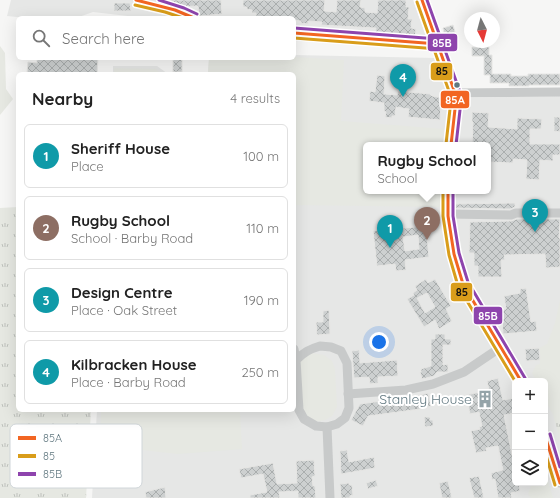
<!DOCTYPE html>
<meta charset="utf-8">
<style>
body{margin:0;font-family:Quicksand,sans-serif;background:#f2f2f2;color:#222}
.controls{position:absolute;right:12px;bottom:12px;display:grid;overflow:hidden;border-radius:6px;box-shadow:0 4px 16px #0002}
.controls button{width:36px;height:36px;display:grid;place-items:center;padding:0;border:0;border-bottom:1px solid #e0e0e0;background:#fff;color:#222;font:20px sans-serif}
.compass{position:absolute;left:464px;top:12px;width:36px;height:36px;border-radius:50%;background:#fff;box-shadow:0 4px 16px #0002;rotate:174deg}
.you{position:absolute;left:379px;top:342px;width:14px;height:14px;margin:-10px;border:3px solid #fff;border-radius:50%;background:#1a73e8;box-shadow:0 0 0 6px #1a73e833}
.badge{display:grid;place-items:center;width:26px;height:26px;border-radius:50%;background:#1a73e8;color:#fff;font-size:13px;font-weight:700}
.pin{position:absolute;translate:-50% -33px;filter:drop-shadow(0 1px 2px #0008)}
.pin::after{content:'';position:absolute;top:21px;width:14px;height:12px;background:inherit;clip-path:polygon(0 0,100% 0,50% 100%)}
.popup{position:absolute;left:363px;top:142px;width:128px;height:52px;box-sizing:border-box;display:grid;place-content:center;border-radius:6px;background:#fff;filter:drop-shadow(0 1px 3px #0005);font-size:13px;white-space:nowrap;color:#767676}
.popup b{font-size:15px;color:#222}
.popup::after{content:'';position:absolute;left:50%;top:100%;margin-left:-8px;border:8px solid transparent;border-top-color:#fff}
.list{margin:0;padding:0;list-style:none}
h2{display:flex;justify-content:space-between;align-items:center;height:52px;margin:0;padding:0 16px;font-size:17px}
h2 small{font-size:13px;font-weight:400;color:#767676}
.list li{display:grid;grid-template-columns:26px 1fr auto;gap:12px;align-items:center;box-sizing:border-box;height:64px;margin:0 8px 8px;padding:0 8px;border:1px solid #e0e0e0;border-radius:6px}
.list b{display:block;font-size:15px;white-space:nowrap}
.list p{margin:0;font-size:13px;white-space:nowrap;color:#767676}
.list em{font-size:13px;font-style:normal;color:#767676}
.icon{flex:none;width:22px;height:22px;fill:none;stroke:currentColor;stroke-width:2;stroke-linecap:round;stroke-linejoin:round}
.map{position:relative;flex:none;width:560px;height:498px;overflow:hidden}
.search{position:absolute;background:#fff;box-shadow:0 4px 16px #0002;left:16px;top:16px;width:280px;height:44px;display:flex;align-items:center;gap:10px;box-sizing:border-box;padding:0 14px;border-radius:6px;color:#767676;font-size:15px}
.panel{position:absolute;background:#fff;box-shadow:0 4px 16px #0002;left:16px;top:72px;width:280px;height:340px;border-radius:6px}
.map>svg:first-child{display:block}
.built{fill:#e6e7e6;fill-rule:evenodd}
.grass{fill:#e6e8e2}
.park{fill:url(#park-tufts)}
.building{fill:url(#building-cross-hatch);stroke:#e6e6e4;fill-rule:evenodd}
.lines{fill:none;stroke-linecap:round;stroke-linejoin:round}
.minor{stroke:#c8caca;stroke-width:9}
.bus-1-casing{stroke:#fff;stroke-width:6}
.bus-2-casing{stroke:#fff;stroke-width:6}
.bus-3-casing{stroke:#fff;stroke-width:6}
.bus-1{stroke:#f26522;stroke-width:3}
.bus-2{stroke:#d99d1a;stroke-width:3}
.bus-3{stroke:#8e44ad;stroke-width:3}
.bus-dot{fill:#617880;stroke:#fff;stroke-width:1.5}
.labels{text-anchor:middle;stroke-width:4;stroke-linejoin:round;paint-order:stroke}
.poi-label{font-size:14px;fill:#617880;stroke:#fff;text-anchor:end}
.key{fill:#fff;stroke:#d0d6d9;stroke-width:1}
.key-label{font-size:11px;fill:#617880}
.line-badge{stroke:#fff;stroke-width:1.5}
.badge-label{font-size:11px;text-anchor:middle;font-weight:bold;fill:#fff}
.pale-badge-label{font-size:11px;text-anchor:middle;font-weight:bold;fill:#111}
</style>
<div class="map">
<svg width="560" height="498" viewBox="0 0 560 498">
<defs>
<pattern id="park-tufts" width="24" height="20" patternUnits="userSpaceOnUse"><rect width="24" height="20" fill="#e6e8e2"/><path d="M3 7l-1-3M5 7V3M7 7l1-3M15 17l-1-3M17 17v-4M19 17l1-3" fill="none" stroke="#bec1bc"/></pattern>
<pattern id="building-cross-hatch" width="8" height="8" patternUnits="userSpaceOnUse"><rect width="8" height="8" fill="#cdd0d0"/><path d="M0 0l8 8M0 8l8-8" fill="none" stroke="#aaaeae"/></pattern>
</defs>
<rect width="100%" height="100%" fill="#f6f6f5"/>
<!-- built -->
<g class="built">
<polygon points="11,0 413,0 431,51 294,41 294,18 145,18 93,12 76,18 27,18 7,16"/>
<path d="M294,55L435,58L448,94L464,98L560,96V498H92L97,410H294V74H208L209,58H294ZM366,145H488V191H366ZM515,381H545V483H515Z"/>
<polygon points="113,66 157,66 168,74 113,74"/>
</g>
<!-- grass -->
<g class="grass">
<polygon points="0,46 5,53 6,89 13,99 0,115"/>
<polygon points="294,57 344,60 341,121 444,129 443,145 366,145 366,191 442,191 441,207 294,205 294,74 208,74 209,58"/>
<polygon points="114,68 156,69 161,74 114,74"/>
<polygon points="560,300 560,412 553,415 545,399 545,381 536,381 532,373 536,365 540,364 539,348 547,344 555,323"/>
<polygon points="312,353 324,355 332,361 335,369 337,407 332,416 325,420 315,422 300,416 297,361"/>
<polygon points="101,410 240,410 242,449 177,454 100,445"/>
<polygon points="545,472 553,498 531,498 528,494 532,483 545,483"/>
</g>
<!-- park -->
<g class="park">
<polygon points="18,207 18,410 91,410 86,498 0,498 0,208"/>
<polygon points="560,412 560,439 553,415"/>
</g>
<!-- building -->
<g class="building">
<polygon points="171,0 221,0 222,14 199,16 198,6 172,7"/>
<polygon points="243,0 325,0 324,11 336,12 337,0 361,0 360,7 365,8 365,12 377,13 378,0 406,0 406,7 409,7 408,19 412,19 411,28 416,29 415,38 375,36 376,28 321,25 322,22 308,21 308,24 301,23 301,21 294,20 294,18 256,18 256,13 252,13 252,10 247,9 247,7 243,7"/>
<polygon points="114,3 130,3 131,11 114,11"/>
<polygon points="453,25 455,32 452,33 454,41 449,42 446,32 444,33 443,28"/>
<polygon points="472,47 489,47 489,55 492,55 492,74 511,74 511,76 528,76 528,74 560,74 560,85 529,85 529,86 509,86 509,83 490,83 490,75 484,75 484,56 472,56"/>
<polygon points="37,58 98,58 97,74 27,74 28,62 37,63"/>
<rect x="173" y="58" width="9" height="14"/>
<polygon points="377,75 385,76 384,94 397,95 398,91 430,94 432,96 443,98 443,104 441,104 440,120 408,117 409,109 396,107 395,116 392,116 392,118 385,117 386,112 384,111 384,103 369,101 370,91 375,92"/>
<polygon points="472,112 489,113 488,127 517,129 517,118 542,119 541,129 530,129 530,144 560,144 560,155 553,155 553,161 540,160 539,180 526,179 527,160 513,159 513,163 488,162 488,145 472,145 473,122 472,122"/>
<polygon points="554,117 560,117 560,132 554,131"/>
<polygon points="515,203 515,207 510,209 455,208 455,204"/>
<polygon points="517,219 560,219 559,238 560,238 560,267 546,268 545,254 504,255 505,260 501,260 502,277 478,277 478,266 474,266 474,253 469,253 470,222 511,221"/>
<path d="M426,226L429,257L405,260L406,270L396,271L395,264L377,266L373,231ZM418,235L419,249L405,251L403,237Z"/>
<path d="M426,279L428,283L435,279L451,306L446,309L452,321L439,329L435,320L424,327L407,299L414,295L413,293L417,290L415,286ZM427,293L435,307L425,313L417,298Z"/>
<polygon points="526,288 531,322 536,321 537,331 503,334 502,317 499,317 498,310 506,309 504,296 520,293 520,289"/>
<polygon points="329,310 330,334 317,335 316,322 323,322 323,311"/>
<polygon points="435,334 445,334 445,339 451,339 451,345 443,345 443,365 448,364 448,372 437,372 434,376 422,379 420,372 421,372 421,369 431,366 431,339 435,339"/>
<polygon points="539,348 540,360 526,361 525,349"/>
<polygon points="359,350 360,363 397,360 398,376 378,377 378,383 370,384 369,377 354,378 352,351"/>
<polygon points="498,378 503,400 515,398 515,413 504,415 514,465 515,465 515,483 519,483 520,491 511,493 512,498 498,498 495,479 492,480 491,473 503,470 498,446 486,448 487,451 476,453 471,431 480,429 479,427 482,426 479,412 470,414 466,395 489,390 487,381"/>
<polygon points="428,393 431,406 420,409 368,416 363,426 351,420 360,404 416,396"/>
<polygon points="424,417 430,417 430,420 433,420 433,426 425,427"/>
<polygon points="347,450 349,462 374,457 375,468 341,474 340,451"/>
<polygon points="314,460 315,476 312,477 313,486 315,486 316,498 298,498 298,491 279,492 280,498 250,498 250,495 267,492 263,474 241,478 239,469 273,463 277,484 297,483 296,461"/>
<polygon points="479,476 484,498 474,498 469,478"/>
<polygon points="376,480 378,486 368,489 366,483"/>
<polygon points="448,481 452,498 442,498 439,483"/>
<polygon points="349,483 349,485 352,485 353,495 350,496 350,498 341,498 340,484"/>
<polygon points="165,487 166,498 146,498 145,492"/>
</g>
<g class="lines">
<!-- minor -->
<g class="minor">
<polyline points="422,0 455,93 455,109 451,145"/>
<polyline points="455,93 560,92"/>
<polyline points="448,191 448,216 454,254 463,284 521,381"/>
<polyline points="448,214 511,215 516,213 560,213"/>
<path d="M320,346L331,347L341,351L347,363L349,408L345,418L337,424L327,427L316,426L304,419L299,410L296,360C304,352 310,349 320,346Z"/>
<polyline points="294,349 296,360"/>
<polyline points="348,394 406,390 433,384 464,372 501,347"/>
<polyline points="327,427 330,498"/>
<polyline points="545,436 560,483"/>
</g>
<!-- bus-1 casing -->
<g class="bus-1-casing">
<g id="bus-1">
<polyline points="136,0 175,10 194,18"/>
<polyline points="422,0 455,93 455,109 451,145"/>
<polyline points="294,33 438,44"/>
<polyline points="448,191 448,216 454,254 463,284 521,381"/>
<polyline points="545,436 560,483"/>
</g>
</g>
<!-- bus-2 casing -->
<g class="bus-2-casing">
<g id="bus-2">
<polyline points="417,2 450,94 450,109 446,144"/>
<polyline points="135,5 165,12 183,18"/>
<polyline points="294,38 438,49"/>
<polyline points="443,191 443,216 449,255 458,286 515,381"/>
<polyline points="545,452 555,485"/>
</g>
</g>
<!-- bus-3 casing -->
<g class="bus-3-casing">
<g id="bus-3">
<polyline points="159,0 184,8 197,14"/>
<polyline points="427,0 460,92 460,110 456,145"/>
<polyline points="294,28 438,39"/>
<polyline points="453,191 453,216 459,253 468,282 525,378"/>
<polyline points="550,434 560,467"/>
</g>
</g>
<!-- bus-1 -->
<use href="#bus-1" class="bus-1"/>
<!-- bus-2 -->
<use href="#bus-2" class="bus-2"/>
<!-- bus-3 -->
<use href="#bus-3" class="bus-3"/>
</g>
<!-- icons -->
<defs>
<g id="building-bare" transform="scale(1.38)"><path d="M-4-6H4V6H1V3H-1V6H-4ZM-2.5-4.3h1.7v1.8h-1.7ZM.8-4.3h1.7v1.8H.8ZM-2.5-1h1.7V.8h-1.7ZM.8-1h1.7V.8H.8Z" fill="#95a4a9" stroke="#fff" stroke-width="2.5" paint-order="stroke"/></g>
</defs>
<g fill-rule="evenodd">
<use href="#building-bare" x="485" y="399"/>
</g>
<!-- markers -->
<circle class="bus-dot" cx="457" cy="85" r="3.5"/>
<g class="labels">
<!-- poi labels -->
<g class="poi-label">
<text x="472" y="404">Stanley House</text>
</g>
</g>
<!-- legend -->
<rect x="10" y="424" width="132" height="64" rx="6" class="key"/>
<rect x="18" y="436" width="18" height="4" fill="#f26522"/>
<rect x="18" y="454" width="18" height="4" fill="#d99d1a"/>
<rect x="18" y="472" width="18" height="4" fill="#8e44ad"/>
<g class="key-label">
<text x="43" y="442">85A</text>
<text x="43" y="460">85</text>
<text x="43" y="478">85B</text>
</g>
<g class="line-badge">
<rect x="427" y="33" width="31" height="19" rx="4" fill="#8e44ad"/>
<rect x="430" y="62" width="23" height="19" rx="4" fill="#d99d1a"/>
<rect x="440" y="90" width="30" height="19" rx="4" fill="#f26522"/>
<rect x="450" y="282" width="23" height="20" rx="4" fill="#d99d1a"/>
<rect x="473" y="306" width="30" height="19" rx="4" fill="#8e44ad"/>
</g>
<g class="badge-label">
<text x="442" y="47">85B</text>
<text x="455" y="104">85A</text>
<text x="488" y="320">85B</text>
</g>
<g class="pale-badge-label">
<text x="442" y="75">85</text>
<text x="462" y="296">85</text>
</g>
</svg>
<div class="controls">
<button>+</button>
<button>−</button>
<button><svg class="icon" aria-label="layers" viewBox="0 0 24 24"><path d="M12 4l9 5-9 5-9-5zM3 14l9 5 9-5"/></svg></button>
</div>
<svg class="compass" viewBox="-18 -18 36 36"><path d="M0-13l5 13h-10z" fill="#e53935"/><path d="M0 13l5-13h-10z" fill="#767676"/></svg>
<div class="you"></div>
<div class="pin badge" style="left:390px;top:248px;background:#0f9aa8">1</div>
<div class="pin badge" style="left:427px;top:240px;background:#8d6e63">2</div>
<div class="popup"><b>Rugby School</b>School</div>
<div class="pin badge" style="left:535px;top:232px;background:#0f9aa8">3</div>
<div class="pin badge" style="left:403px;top:97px;background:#0f9aa8">4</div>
<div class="search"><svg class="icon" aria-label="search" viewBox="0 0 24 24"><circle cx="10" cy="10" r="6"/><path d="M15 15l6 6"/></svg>Search here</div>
<section class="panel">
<h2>Nearby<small>4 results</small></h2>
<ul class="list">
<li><span class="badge" style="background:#0f9aa8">1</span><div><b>Sheriff House</b><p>Place</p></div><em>100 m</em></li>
<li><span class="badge" style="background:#8d6e63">2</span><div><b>Rugby School</b><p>School · Barby Road</p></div><em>110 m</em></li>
<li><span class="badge" style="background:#0f9aa8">3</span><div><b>Design Centre</b><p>Place · Oak Street</p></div><em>190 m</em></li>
<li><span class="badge" style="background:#0f9aa8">4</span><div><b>Kilbracken House</b><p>Place · Barby Road</p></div><em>250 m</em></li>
</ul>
</section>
</div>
